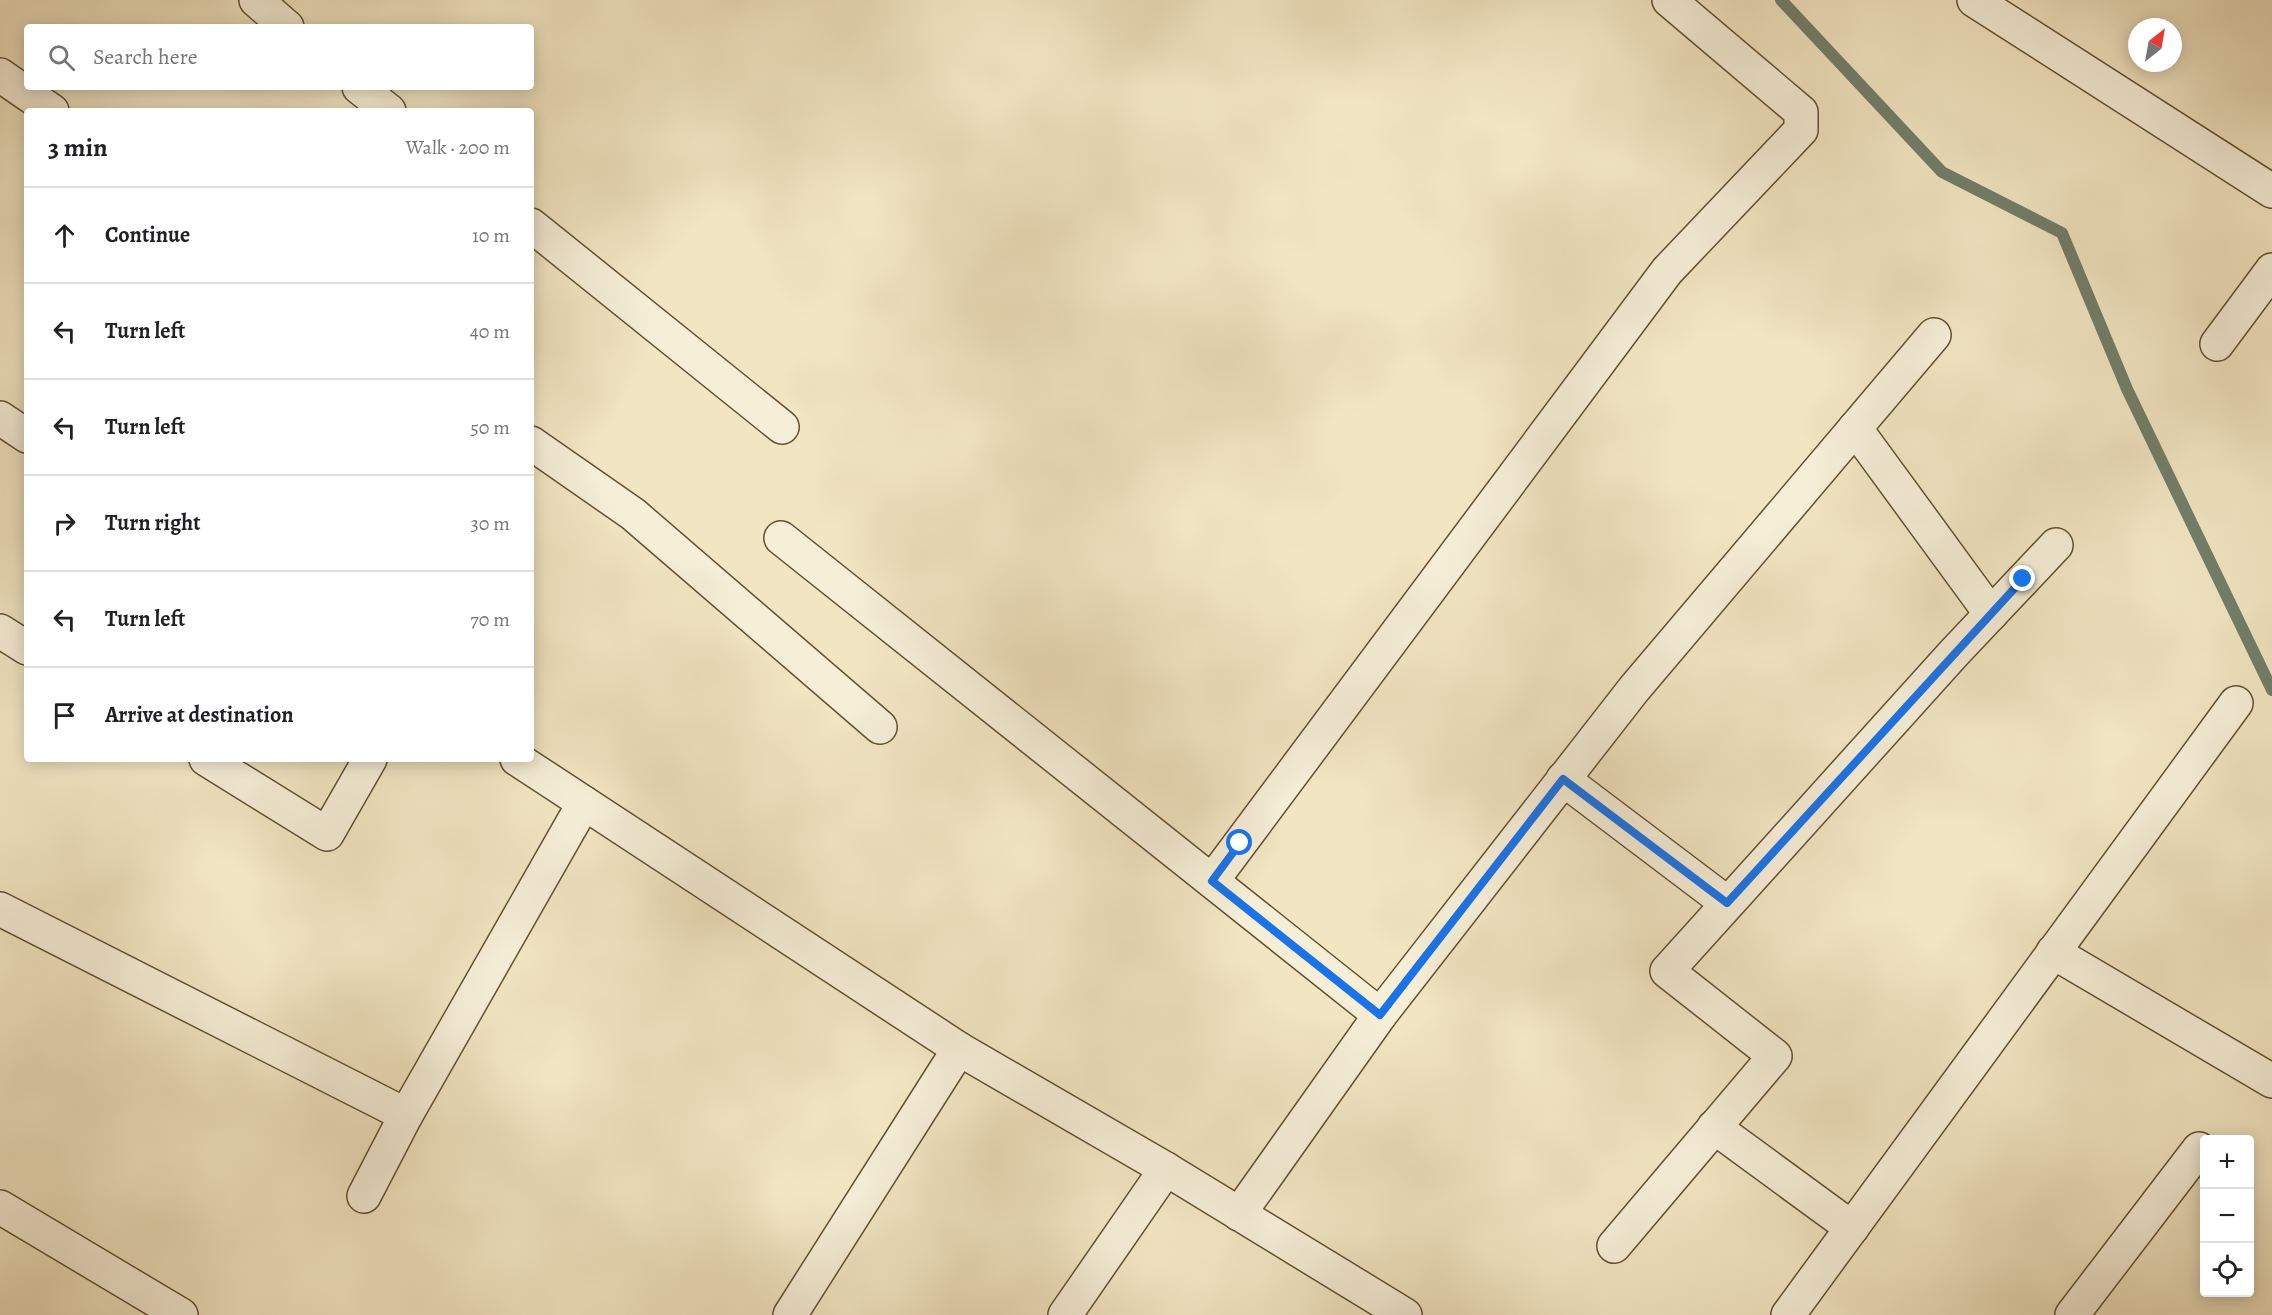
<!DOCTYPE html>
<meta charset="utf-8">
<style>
body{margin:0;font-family:Alegreya,serif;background:#f2f2f2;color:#202124}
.controls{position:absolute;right:18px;bottom:18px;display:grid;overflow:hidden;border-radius:6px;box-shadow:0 3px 15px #0003}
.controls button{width:54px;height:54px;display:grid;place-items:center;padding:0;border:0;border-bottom:2px solid #e0e0e0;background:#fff;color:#202124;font:30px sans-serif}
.compass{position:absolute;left:2128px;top:18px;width:54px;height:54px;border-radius:50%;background:#fff;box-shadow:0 3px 15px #0003;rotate:31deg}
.stop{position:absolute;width:18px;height:18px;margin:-14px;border:4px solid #1a73e8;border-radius:50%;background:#fff}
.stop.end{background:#1a73e8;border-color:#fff;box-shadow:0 2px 6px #0008}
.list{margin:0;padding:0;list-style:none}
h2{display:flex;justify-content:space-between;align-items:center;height:78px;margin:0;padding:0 24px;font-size:26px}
h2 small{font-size:20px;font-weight:400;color:#757577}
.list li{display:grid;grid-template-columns:39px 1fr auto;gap:18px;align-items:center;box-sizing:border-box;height:96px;padding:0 24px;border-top:2px solid #e0e0e0}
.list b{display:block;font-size:22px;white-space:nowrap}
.list em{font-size:20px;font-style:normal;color:#757577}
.icon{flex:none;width:33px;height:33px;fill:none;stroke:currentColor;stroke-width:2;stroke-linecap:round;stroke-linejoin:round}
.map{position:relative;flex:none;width:2272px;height:1315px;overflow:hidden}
.search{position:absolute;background:#fff;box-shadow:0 3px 15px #0003;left:24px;top:24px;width:510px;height:66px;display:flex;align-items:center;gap:15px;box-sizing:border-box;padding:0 21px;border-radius:6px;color:#757577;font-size:22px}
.panel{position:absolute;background:#fff;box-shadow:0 3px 15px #0003;left:24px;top:108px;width:510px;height:654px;border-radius:6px}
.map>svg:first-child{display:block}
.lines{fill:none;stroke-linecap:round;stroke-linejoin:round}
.stream{stroke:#727f6b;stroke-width:12}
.street-casing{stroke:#635031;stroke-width:36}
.street{stroke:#f6eed7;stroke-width:33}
.route{stroke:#1a73e8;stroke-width:8}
</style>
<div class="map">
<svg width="2272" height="1315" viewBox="0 0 2272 1315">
<rect width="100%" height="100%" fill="#f1e5c2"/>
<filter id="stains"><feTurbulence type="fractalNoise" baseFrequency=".00333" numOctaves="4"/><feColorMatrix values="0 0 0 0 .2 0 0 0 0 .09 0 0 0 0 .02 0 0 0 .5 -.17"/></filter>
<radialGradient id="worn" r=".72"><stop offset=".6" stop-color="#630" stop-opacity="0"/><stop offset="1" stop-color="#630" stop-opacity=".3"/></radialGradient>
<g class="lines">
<!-- stream -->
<polyline class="stream" points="1781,0 1942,172 2062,233 2127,389 2272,690"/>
<!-- street casing -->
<g class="street-casing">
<g id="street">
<polyline points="256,0 287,27"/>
<polyline points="1974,0 2272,191"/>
<polyline points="0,75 52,111"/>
<polyline points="359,87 389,111"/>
<polyline points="531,225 782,427"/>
<polyline points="2217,344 2272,270"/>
<polyline points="0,418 27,436"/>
<polyline points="1855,428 1991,614"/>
<polyline points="531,443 633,514 880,727"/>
<polyline points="781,538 1380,1015"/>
<polyline points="0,631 27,648"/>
<polyline points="206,759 327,834 370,759"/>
<polyline points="517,759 959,1049 1166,1169 1405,1315"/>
<polyline points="1563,779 1727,903"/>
<polyline points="1212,881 1667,271 1801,130 1801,112 1669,0"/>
<polyline points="0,909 406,1115"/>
<polyline points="2053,952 2272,1081"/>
<polyline points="1714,1127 1852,1228"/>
<polyline points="364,1196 406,1115 584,803"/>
<polyline points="0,1207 181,1315"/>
<polyline points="1239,1214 1380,1015 1634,689 1934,335"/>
<polyline points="1614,1246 1775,1056 1667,971 1954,653 2056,545"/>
<polyline points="790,1315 959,1049"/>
<polyline points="1065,1315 1166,1169"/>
<polyline points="1788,1315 2236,703"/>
<polyline points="2072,1315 2199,1149"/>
</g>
</g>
<!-- street -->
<use href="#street" class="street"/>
</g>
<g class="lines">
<!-- route -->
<polyline class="route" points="1240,843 1212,881 1380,1015 1563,779 1727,903 2023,579"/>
</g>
<rect width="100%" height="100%" filter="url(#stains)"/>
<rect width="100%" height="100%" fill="url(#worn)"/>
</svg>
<div class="controls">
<button>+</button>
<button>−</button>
<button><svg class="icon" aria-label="locate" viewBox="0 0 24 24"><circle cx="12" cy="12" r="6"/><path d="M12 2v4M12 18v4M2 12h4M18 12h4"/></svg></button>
</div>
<svg class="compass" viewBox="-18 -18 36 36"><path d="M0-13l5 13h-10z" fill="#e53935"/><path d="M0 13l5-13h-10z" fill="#757577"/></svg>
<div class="stop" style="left:1240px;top:843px"></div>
<div class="stop end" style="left:2023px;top:579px"></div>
<div class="search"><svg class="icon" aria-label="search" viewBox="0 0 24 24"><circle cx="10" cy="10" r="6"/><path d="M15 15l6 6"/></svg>Search here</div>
<section class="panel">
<h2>3 min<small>Walk · 200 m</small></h2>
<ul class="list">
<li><svg class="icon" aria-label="ahead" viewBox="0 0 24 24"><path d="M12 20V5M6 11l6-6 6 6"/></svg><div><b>Continue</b></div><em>10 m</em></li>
<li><svg class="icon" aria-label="left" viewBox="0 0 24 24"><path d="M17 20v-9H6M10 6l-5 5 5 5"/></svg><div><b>Turn left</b></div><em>40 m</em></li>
<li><svg class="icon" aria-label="left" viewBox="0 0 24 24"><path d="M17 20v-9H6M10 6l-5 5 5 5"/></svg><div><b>Turn left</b></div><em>50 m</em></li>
<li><svg class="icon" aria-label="right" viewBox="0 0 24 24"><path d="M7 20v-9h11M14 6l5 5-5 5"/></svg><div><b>Turn right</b></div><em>30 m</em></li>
<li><svg class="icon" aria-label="left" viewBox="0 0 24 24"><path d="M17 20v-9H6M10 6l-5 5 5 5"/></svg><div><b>Turn left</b></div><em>70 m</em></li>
<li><svg class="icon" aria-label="arrive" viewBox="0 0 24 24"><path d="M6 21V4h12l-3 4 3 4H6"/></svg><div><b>Arrive at destination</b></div></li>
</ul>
</section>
</div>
